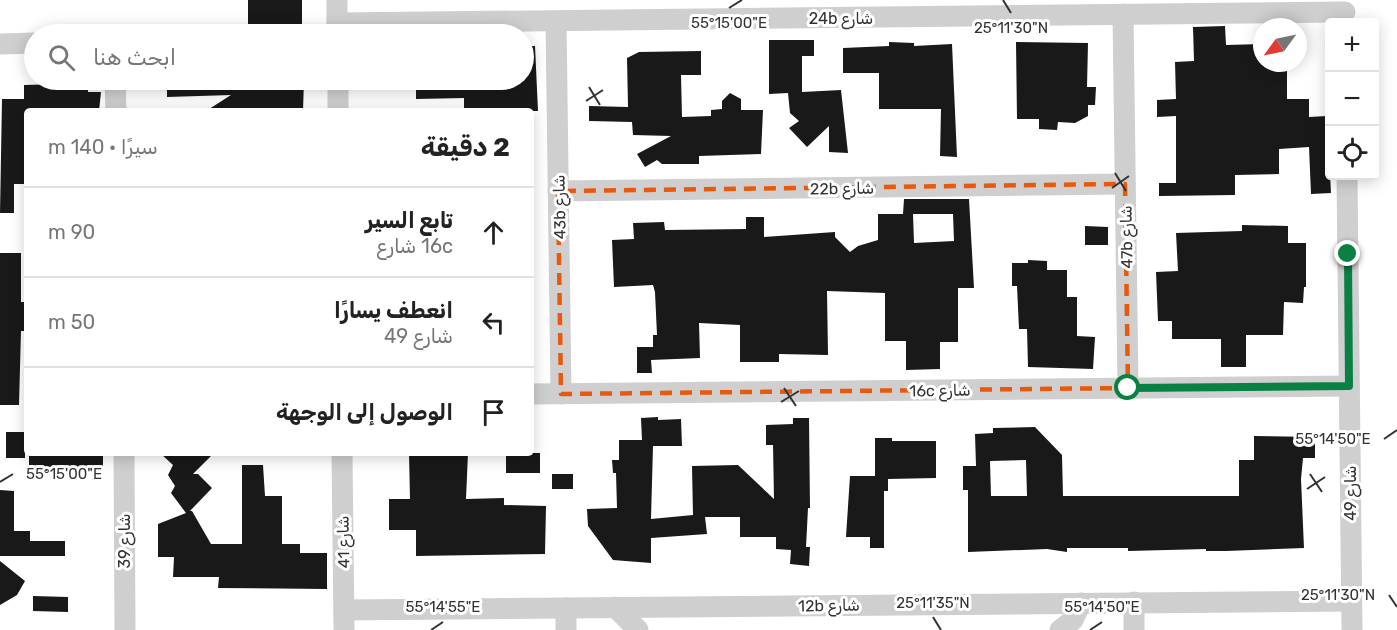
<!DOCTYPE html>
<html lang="ar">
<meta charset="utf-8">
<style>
body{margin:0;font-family:Rubik,Vazirmatn,sans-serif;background:#f2f2f2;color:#222;direction:rtl}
.controls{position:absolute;right:18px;top:18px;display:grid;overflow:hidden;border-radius:6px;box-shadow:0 3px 15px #0003}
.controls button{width:54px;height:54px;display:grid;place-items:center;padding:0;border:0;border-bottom:2px solid #e0e0e0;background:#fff;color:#222;font:30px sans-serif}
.compass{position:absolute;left:1253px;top:18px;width:54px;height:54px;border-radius:50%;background:#fff;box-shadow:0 3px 15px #0003;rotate:237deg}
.stop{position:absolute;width:18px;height:18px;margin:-14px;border:4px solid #0b8043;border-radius:50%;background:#fff}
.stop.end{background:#0b8043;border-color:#fff;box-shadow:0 2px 6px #0008}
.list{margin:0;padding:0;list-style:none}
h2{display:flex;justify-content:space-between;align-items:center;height:78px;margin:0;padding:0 24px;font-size:26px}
h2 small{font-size:20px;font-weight:400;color:#767676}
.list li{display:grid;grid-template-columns:39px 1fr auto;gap:18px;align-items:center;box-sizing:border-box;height:90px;padding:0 24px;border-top:2px solid #e0e0e0}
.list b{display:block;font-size:22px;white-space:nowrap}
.list p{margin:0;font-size:20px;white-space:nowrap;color:#767676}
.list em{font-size:20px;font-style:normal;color:#767676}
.icon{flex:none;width:33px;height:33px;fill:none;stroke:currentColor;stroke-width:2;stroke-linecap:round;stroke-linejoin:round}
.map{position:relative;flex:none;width:1397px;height:630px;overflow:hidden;direction:ltr}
.search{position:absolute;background:#fff;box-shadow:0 3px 15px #0003;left:24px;top:24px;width:510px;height:66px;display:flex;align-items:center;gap:15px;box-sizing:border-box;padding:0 21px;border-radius:33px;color:#767676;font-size:22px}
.panel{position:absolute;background:#fff;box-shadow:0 3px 15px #0003;left:24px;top:108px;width:510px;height:348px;border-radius:6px;direction:rtl}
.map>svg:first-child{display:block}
.building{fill:#191919;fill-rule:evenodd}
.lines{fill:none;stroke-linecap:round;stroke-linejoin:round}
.minor{stroke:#cfcfcf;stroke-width:21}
.route{stroke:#0b8043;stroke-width:8}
.marked{fill:none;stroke:#e8590c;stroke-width:4.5;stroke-dasharray:12 8;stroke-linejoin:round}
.ticks{fill:none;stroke:#323232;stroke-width:2}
.labels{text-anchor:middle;stroke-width:6;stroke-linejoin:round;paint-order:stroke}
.street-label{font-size:16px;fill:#323232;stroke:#fff}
.ticks-label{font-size:15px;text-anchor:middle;fill:#323232;stroke:#fff;stroke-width:6;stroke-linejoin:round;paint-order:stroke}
</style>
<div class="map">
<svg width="1397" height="630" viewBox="0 0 1397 630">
<rect width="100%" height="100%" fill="#fff"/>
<!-- building -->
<g class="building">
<polygon points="248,0 302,0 302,34 272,34 272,27 248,26"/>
<polygon points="1225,26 1226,45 1262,44 1262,63 1287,63 1287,99 1309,99 1309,117 1327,116 1331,193 1311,194 1309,147 1279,149 1279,174 1235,175 1235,195 1159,196 1159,183 1176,183 1176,116 1157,117 1157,100 1176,99 1175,62 1194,61 1193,27"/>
<polygon points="769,40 814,40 814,56 802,56 802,92 841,90 848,153 829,152 829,126 807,147 789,128 799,121 790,113 788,93 769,94"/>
<polygon points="889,42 914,43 914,46 952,44 957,157 940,156 941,109 879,109 879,73 843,73 843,48 889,46"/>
<polygon points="1016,42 1088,43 1087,87 1096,87 1095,105 1088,105 1088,116 1075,123 1058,122 1057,130 1039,129 1039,119 1017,119"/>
<polygon points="524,46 535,46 538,111 464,111 464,98 416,99 416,80 524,80"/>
<polygon points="701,51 701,75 681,75 682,117 711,116 711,110 722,109 722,101 730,93 741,99 741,110 763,110 761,154 699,156 699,164 662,164 657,160 645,167 637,154 671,136 633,135 632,122 589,121 589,106 628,107 627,58 639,52"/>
<polygon points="75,80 88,80 88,92 101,92 99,111 27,111 27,184 14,184 14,213 0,213 2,99 24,99 24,85 64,84 64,82"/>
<polygon points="173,80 304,80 303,111 206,111 231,95 167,97 167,82"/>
<path d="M904,199H969L974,288H958V342H940V369L906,370V341H885V293L827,291L828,355L779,354V362H740V325L699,323L700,358L651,360L652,373H637V347H653V335H657L655,292L653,285L614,287L612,240L634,239L633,223L664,222L665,230L746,229V217H764V237L835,232V237L850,252L858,246L878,240V214H903ZM913,214H953L954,241L914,243Z"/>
<polygon points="1242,225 1288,226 1288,243 1306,243 1306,287 1304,287 1303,303 1284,302 1283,335 1246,335 1246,367 1221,367 1221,339 1172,339 1172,321 1158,321 1156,272 1178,271 1176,233 1242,231"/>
<polygon points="1085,226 1108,227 1108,245 1085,245"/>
<polygon points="0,253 21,253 21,302 25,302 25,331 21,331 19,405 0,405"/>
<polygon points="1028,260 1047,261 1047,270 1067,270 1067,297 1077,297 1077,336 1095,337 1093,369 1028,367 1027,329 1019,329 1017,286 1012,286 1012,263 1028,263"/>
<polygon points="658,417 658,420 681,419 682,446 653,446 651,519 693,515 692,466 738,465 774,499 773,445 766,445 766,425 793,424 793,418 809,418 810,508 808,508 806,547 810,547 809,566 790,564 791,550 776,549 776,537 740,537 740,517 705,517 707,534 651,538 651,563 613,560 588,526 587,509 617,508 616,473 613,473 612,460 619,460 619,440 642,440 641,418"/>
<path d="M1035,427L1062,455L1063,496H1239V460H1254V436L1315,437V458H1303L1301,479L1304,548L1226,551H1206V549L1128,551V548H1067V552L1047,549L968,552V490H963V466H976L975,434L993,433V428ZM1026,460L1027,496H991L990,461Z"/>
<rect x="6" y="432" width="19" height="26"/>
<polygon points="875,438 892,438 892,441 936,441 936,478 888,479 888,491 884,491 884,548 870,548 870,537 846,537 850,476 875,476"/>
<rect x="29" y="453" width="74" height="18"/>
<polygon points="160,453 214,453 193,474 198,474 212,488 190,511 192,511 211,544 242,544 242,465 263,465 265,496 282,496 282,544 300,544 300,553 327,553 327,589 218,588 219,577 173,577 174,557 158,557 158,524 186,513 171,493 175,486 168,475 173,465"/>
<polygon points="409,453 468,453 466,499 504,498 504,505 546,506 545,554 416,556 416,530 389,530 389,499 410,499"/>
<rect x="506" y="453" width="34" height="20"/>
<rect x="552" y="474" width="21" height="15"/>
<polygon points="0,490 14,491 14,531 30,531 30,541 65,541 65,556 0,556"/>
<polygon points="0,561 25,581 17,595 0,605"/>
<polygon points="33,596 68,597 68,612 33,611"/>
</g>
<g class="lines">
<!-- minor -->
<g class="minor">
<polyline points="337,0 337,34"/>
<polyline points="1123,14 1128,388"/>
<polyline points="556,21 561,394"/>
<polyline points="337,23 1345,12"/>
<polyline points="0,44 34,43"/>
<polyline points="115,80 116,111"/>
<polyline points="338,80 338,111"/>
<polyline points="1347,176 1352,630"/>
<polyline points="558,191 1125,184"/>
<polyline points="531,394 1349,386"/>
<polyline points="124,453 125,630"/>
<polyline points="342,453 344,630"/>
<polyline points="1134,602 1134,630"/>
<polyline points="615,607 638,630"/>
<polyline points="566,608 566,630"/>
<polyline points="344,610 1351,601"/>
<polyline points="1060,630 1073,620 1081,603"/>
</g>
</g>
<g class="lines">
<!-- route -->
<polyline class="route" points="1128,388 1349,386 1348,254"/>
</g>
<!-- marked area -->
<path class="marked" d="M1125,184L1128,388L561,394L558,191Z"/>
<!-- ticks -->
<path class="ticks" d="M1003,0L1011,13M729,8L742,0M589,87L600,105M586,101L603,90M1115,173L1126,191M1112,188L1129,176M784,388L796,406M781,402L799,391M1384,439L1397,430M1310,474L1322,492M0,482L13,474M1307,489L1325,477M1389,595L1397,607M933,617L941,630M431,630L443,622M1090,630L1102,622"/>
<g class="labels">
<!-- street labels -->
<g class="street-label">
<text x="841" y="24">24b شارع</text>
<text transform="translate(842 188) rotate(-1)" y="6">22b شارع</text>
<text transform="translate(559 207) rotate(-91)" y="6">43b شارع</text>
<text transform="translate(1126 237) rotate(-91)" y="6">47b شارع</text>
<text transform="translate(940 390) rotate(-1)" y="6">16c شارع</text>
<text transform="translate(1350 493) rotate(-90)" y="6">شارع 49</text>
<text transform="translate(124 541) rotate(-90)" y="6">شارع 39</text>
<text transform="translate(343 542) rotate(-91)" y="6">شارع 41</text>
<text transform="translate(829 605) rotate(-1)" y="6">12b شارع</text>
</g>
</g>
<g class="ticks-label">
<text x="729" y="28">55°15'00"E</text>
<text x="1011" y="33">25°11'30"N</text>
<text x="1333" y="444">55°14'50"E</text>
<text x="64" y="479">55°15'00"E</text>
<text x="1338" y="600">25°11'30"N</text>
<text x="933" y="608">25°11'35"N</text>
<text x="443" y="612">55°14'55"E</text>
<text x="1102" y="612">55°14'50"E</text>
</g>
</svg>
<div class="controls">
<button>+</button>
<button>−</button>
<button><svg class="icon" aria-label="locate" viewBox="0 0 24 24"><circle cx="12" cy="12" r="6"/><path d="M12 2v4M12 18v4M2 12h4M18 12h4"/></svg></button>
</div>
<svg class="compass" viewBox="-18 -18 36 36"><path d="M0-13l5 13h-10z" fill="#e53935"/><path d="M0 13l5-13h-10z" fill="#767676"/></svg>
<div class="stop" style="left:1128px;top:388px"></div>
<div class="stop end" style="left:1348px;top:254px"></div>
<div class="search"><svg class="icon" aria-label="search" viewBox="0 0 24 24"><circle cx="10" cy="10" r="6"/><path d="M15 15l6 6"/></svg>ابحث هنا</div>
<section class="panel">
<h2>2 دقيقة<small>سيرًا · 140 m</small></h2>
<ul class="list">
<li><svg class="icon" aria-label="ahead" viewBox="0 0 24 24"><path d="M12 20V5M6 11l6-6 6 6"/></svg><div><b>تابع السير</b><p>16c شارع</p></div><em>90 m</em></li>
<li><svg class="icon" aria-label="left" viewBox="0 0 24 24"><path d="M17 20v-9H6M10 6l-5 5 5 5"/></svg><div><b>انعطف يسارًا</b><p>شارع 49</p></div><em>50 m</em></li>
<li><svg class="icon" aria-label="arrive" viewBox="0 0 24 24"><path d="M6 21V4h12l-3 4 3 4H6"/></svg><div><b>الوصول إلى الوجهة</b></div></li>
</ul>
</section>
</div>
